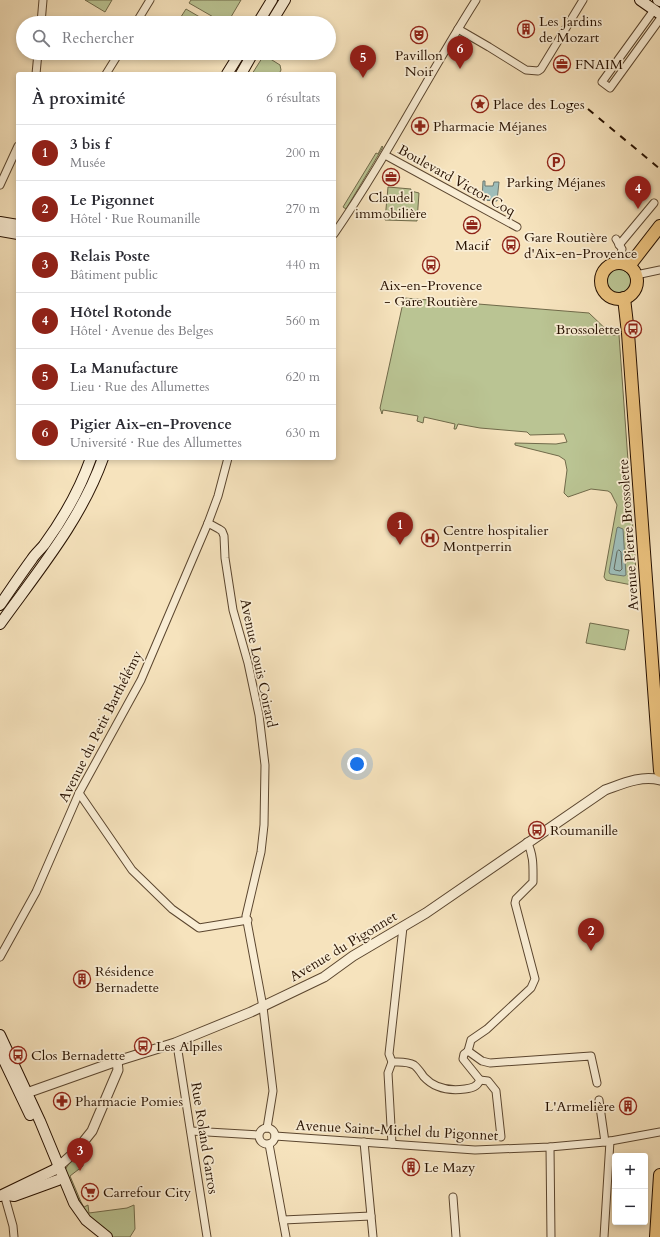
<!DOCTYPE html>
<html lang="fr">
<meta charset="utf-8">
<style>
body{margin:0;font-family:Cardo,serif;background:#f2f2f3;color:#2b2b33}
.controls{position:absolute;right:12px;bottom:12px;display:grid;overflow:hidden;border-radius:4px;box-shadow:0 2px 6px #0003}
.controls button{width:36px;height:36px;display:grid;place-items:center;padding:0;border:0;border-bottom:1px solid #e1e1e2;background:#fff;color:#2b2b33;font:20px sans-serif}
.you{position:absolute;left:357px;top:764px;width:14px;height:14px;margin:-10px;border:3px solid #fff;border-radius:50%;background:#1a73e8;box-shadow:0 0 0 6px #1a73e833}
.badge{display:grid;place-items:center;width:26px;height:26px;border-radius:50%;background:#8f2418;color:#fff;font-size:13px;font-weight:700}
.pin{position:absolute;translate:-50% -33px;filter:drop-shadow(0 1px 2px #0008)}
.pin::after{content:'';position:absolute;top:21px;width:14px;height:12px;background:inherit;clip-path:polygon(0 0,100% 0,50% 100%)}
.list{margin:0;padding:0;list-style:none}
h2{display:flex;justify-content:space-between;align-items:center;height:52px;margin:0;padding:0 16px;font-size:17px}
h2 small{font-size:13px;font-weight:400;color:#7c7c81}
.list li{display:grid;grid-template-columns:26px 1fr auto;gap:12px;align-items:center;box-sizing:border-box;height:56px;padding:0 16px;border-top:1px solid #e1e1e2}
.list b{display:block;font-size:15px;white-space:nowrap}
.list p{margin:0;font-size:13px;white-space:nowrap;color:#7c7c81}
.list em{font-size:13px;font-style:normal;color:#7c7c81}
.icon{flex:none;width:22px;height:22px;fill:none;stroke:currentColor;stroke-width:2;stroke-linecap:round;stroke-linejoin:round}
.map{position:relative;flex:none;width:660px;height:1237px;overflow:hidden}
.search{position:absolute;background:#fff;box-shadow:0 2px 6px #0003;left:16px;top:16px;width:320px;height:44px;display:flex;align-items:center;gap:10px;box-sizing:border-box;padding:0 14px;border-radius:22px;color:#7c7c81;font-size:15px}
.panel{position:absolute;background:#fff;box-shadow:0 2px 6px #0003;left:16px;top:72px;width:320px;height:388px;border-radius:4px}
.map>svg:first-child{display:block}
.green{fill:#bac493;stroke:#706a4a}
.water{fill:#9ebdb9;stroke:#6e786f}
.lines{fill:none;stroke-linecap:round;stroke-linejoin:round}
.shore{stroke:#62675c;stroke-width:1}
.minor-casing{stroke:#5b462f;stroke-width:9}
.tertiary-casing{stroke:#5b462f;stroke-width:11}
.secondary-casing{stroke:#271100;stroke-width:12}
.primary-casing{stroke:#271100;stroke-width:14}
.minor{stroke:#f9edd4;stroke-width:7}
.tertiary{stroke:#f9edd4;stroke-width:9}
.secondary{stroke:#f9edd4;stroke-width:10}
.primary{stroke:#ebc27e;stroke-width:12}
.rail{stroke:#271100;stroke-width:2;stroke-dasharray:7 7;stroke-linecap:butt}
.labels{text-anchor:middle;stroke-width:3.5;stroke-linejoin:round;paint-order:stroke}
.poi-label{font-size:14px;fill:#271100;stroke:#f9edd4;text-anchor:start}
.street-label{font-size:14px;fill:#271100;stroke:#f9edd4}
</style>
<div class="map">
<svg width="660" height="1237" viewBox="0 0 660 1237">
<rect width="100%" height="100%" fill="#f6e3bd"/>
<filter id="stains"><feTurbulence type="fractalNoise" baseFrequency=".005" numOctaves="4"/><feColorMatrix values="0 0 0 0 .2 0 0 0 0 .09 0 0 0 0 .02 0 0 0 .5 -.17"/></filter>
<radialGradient id="worn" r=".72"><stop offset=".6" stop-color="#630" stop-opacity="0"/><stop offset="1" stop-color="#630" stop-opacity=".3"/></radialGradient>
<!-- green -->
<g class="green">
<polygon points="85,0 112,0 105,12"/>
<polygon points="191,0 241,0 228,22 222,22 189,3"/>
<polygon points="186,9 210,23 177,23"/>
<polygon points="264,55 280,65 281,70 279,74 252,74"/>
<polygon points="382,146 383,147 346,209 343,207 376,153 378,154"/>
<polygon points="388,187 411,189 411,191 419,193 417,221 385,220"/>
<circle cx="618" cy="281" r="13"/>
<polygon points="404,298 589,313 612,335 619,335 637,586 606,580 604,577 617,505 611,493 608,491 591,489 568,497 564,493 567,470 565,460 559,456 515,445 515,443 556,444 567,442 564,434 530,435 527,432 480,428 458,424 456,429 454,429 455,424 424,417 423,423 417,421 418,416 383,410 382,414 380,408"/>
<polygon points="590,623 629,630 625,650 586,643"/>
<polygon points="76,1151 82,1157 83,1166 70,1176 81,1202 84,1207 88,1205 89,1213 127,1208 134,1205 135,1229 130,1237 111,1237 90,1220 64,1172"/>
</g>
<!-- water -->
<g class="water">
<polygon points="483,181 485,181 485,186 493,186 494,182 499,182 497,201 482,200"/>
<polygon points="618,527 623,529 626,575 624,576 610,574 609,572 617,528"/>
</g>
<g class="lines">
<!-- shore -->
<polygon class="shore" points="619,550 621,552 622,569 620,571 615,570 614,569 617,552"/>
<!-- minor casing -->
<g class="minor-casing">
<g id="minor">
<polyline points="654,10 602,82 610,88 660,19"/>
<polyline points="41,23 43,0"/>
<polyline points="136,23 150,0"/>
<polyline points="458,29 489,47 526,70 538,71 541,69 583,0"/>
<polyline points="36,74 38,53"/>
<polyline points="106,74 119,53"/>
<polyline points="385,155 517,227"/>
<polyline points="0,185 18,146"/>
<path d="M334,234C386,159 427,77 476,0"/>
<polyline points="616,239 622,249 619,263"/>
<polyline points="619,245 654,203"/>
<polyline points="636,275 660,270"/>
<polyline points="208,523 219,529 222,531 224,536 225,558 233,610 248,663 259,715 265,765 264,825 261,852 246,916 263,1007 273,1091 267,1128"/>
<polyline points="79,793 132,870 172,909 199,928 248,920"/>
<polyline points="0,957 36,892 79,793 141,680 208,523 218,496 228,458"/>
<polyline points="175,1043 178,1051 207,1237"/>
<path d="M468,1051L471,1040L487,1029L531,988L535,979L515,903L516,899L533,882C533,868 534,855 527,842"/>
<polyline points="392,1062 389,1054 403,927"/>
<polyline points="480,1080 488,1081 496,1091 501,1137"/>
<polyline points="599,1100 605,1142"/>
<circle cx="267" cy="1136" r="8"/>
<polyline points="191,1131 258,1135"/>
<polyline points="275,1136 475,1150 550,1147 605,1142 660,1132"/>
<polyline points="364,1142 373,1237"/>
<polyline points="269,1144 286,1237"/>
<path d="M392,1144L388,1073L392,1062C400,1062 407,1061 414,1065C418,1068 421,1073 424,1077C435,1089 450,1091 465,1089C472,1088 477,1087 480,1080L463,1059L464,1054L468,1051L482,1061L490,1063L591,1056L597,1083"/>
<polyline points="550,1147 551,1237"/>
<polyline points="4,1194 13,1226 14,1237"/>
<polyline points="453,1197 456,1237"/>
<polyline points="283,1220 371,1216"/>
<polyline points="604,1237 610,1141"/>
</g>
</g>
<!-- tertiary casing -->
<g class="tertiary-casing">
<g id="tertiary">
<path d="M21,1095L117,1061L175,1043L251,1012L324,977L353,956L426,913L605,790C622,784 641,775 660,780"/>
<polyline points="58,1167 76,1151 92,1131 118,1070 117,1061"/>
</g>
</g>
<!-- secondary casing -->
<g class="secondary-casing">
<g id="secondary">
<polyline points="640,0 660,14"/>
<polyline points="658,0 660,1"/>
<polyline points="258,23 272,0"/>
<polyline points="271,23 285,0"/>
<polyline points="227,74 240,53"/>
<polyline points="241,74 253,53"/>
<polyline points="0,222 18,225"/>
<polyline points="0,231 18,234"/>
<path d="M0,605C11,589 21,574 32,559C35,554 40,550 44,545C63,519 80,489 91,458"/>
<path d="M0,624C38,571 81,520 103,458"/>
<polyline points="0,1035 40,1121 74,1203 86,1220 107,1237"/>
<polyline points="0,1052 30,1115"/>
<polyline points="8,1195 14,1196 58,1180"/>
<polyline points="0,1196 54,1170 58,1167"/>
</g>
</g>
<!-- primary casing -->
<g class="primary-casing">
<g id="primary">
<circle cx="619" cy="281" r="18"/>
<polyline points="629,266 660,226"/>
<polyline points="624,298 628,333 660,771"/>
<polyline points="656,1237 660,1175"/>
</g>
</g>
<!-- minor -->
<use href="#minor" class="minor"/>
<!-- tertiary -->
<use href="#tertiary" class="tertiary"/>
<!-- secondary -->
<use href="#secondary" class="secondary"/>
<!-- primary -->
<use href="#primary" class="primary"/>
<!-- rail -->
<polyline class="rail" points="588,109 660,169"/>
</g>
<!-- icons -->
<defs>
<g id="building-ring" transform="scale(0.9)"><circle r="9.5" fill="#f9edd4" stroke="#8f2418" stroke-width="1.5"/><path d="M-4-6H4V6H1V3H-1V6H-4ZM-2.5-4.3h1.7v1.8h-1.7ZM.8-4.3h1.7v1.8H.8ZM-2.5-1h1.7V.8h-1.7ZM.8-1h1.7V.8H.8Z" fill="#8f2418"/></g>
<g id="theatre-ring" transform="scale(0.9)"><circle r="9.5" fill="#f9edd4" stroke="#8f2418" stroke-width="1.5"/><path d="M-5-5.5Q0-4 5-5.5V0Q5 5 0 6Q-5 5-5 0ZM-3.3-2.5H-1v1.5H-3.3ZM1-2.5H3.3v1.5H1ZM-2.8 1Q0 5.5 2.8 1Z" fill="#8f2418"/></g>
<g id="office-ring" transform="scale(0.9)"><circle r="9.5" fill="#f9edd4" stroke="#8f2418" stroke-width="1.5"/><path d="M-6-3h4V-5.5h4V-3h4V5H-6ZM-1-4.5V-3h2v-1.5ZM-6 0V1H6V0Z" fill="#8f2418"/></g>
<g id="sight-ring" transform="scale(0.9)"><circle r="9.5" fill="#f9edd4" stroke="#8f2418" stroke-width="1.5"/><path d="M0-6L1.8-2.2L6-1.7L2.9 1.2L3.7 5.4L0 3.3L-3.7 5.4L-2.9 1.2L-6-1.7L-1.8-2.2Z" fill="#8f2418"/></g>
<g id="pharmacy-ring" transform="scale(0.9)"><circle r="9.5" fill="#f9edd4" stroke="#8f2418" stroke-width="1.5"/><path d="M-2-6h4v4h4v4h-4v4h-4v-4h-4v-4h4Z" fill="#8f2418"/></g>
<g id="parking-ring" transform="scale(0.9)"><circle r="9.5" fill="#f9edd4" stroke="#8f2418" stroke-width="1.5"/><path d="M-3.5-5.5H1a3.5 3.5 0 0 1 0 7H-1V5.5H-3.5ZM-1-3.4V-.6H.8a1.4 1.4 0 0 0 0-2.8Z" fill="#8f2418"/></g>
<g id="bus-ring" transform="scale(0.9)"><circle r="9.5" fill="#f9edd4" stroke="#8f2418" stroke-width="1.5"/><path d="M-5-6H5V4H4V6H2V4H-2V6H-4V4H-5ZM-3.5-4V0h7V-4ZM-3.5 1.2v1.5H-2V1.2ZM2 1.2v1.5H3.5V1.2Z" fill="#8f2418"/></g>
<g id="hospital-ring" transform="scale(0.9)"><circle r="9.5" fill="#f9edd4" stroke="#8f2418" stroke-width="1.5"/><path d="M-5-5h3v3.5h4V-5h3V5h-3V1.5h-4V5h-3Z" fill="#8f2418"/></g>
<g id="supermarket-ring" transform="scale(0.9)"><circle r="9.5" fill="#f9edd4" stroke="#8f2418" stroke-width="1.5"/><path d="M-6-5.5h2.5l.6 2H6L4.5 2H-2.5L-4.4-4H-6ZM-1.5 3.2a1.3 1.3 0 1 0 .1 0ZM3 3.2a1.3 1.3 0 1 0 .1 0Z" fill="#8f2418"/></g>
</defs>
<g fill-rule="evenodd">
<use href="#building-ring" x="526" y="29"/>
<use href="#theatre-ring" x="419" y="35"/>
<use href="#office-ring" x="562" y="64"/>
<use href="#sight-ring" x="480" y="104"/>
<use href="#pharmacy-ring" x="420" y="126"/>
<use href="#parking-ring" x="556" y="162"/>
<use href="#office-ring" x="391" y="177"/>
<use href="#office-ring" x="472" y="225"/>
<use href="#bus-ring" x="511" y="245"/>
<use href="#bus-ring" x="431" y="265"/>
<use href="#bus-ring" x="633" y="329"/>
<use href="#hospital-ring" x="430" y="538"/>
<use href="#bus-ring" x="537" y="830"/>
<use href="#building-ring" x="82" y="979"/>
<use href="#bus-ring" x="143" y="1046"/>
<use href="#bus-ring" x="18" y="1055"/>
<use href="#pharmacy-ring" x="62" y="1101"/>
<use href="#building-ring" x="628" y="1106"/>
<use href="#building-ring" x="411" y="1167"/>
<use href="#supermarket-ring" x="90" y="1192"/>
</g>
<g class="labels">
<!-- poi labels -->
<g class="poi-label">
<text x="539" y="26">Les Jardins<tspan x="539" dy="16">de Mozart</tspan></text>
<text x="419" y="60" text-anchor="middle">Pavillon<tspan x="419" dy="16">Noir</tspan></text>
<text x="575" y="69">FNAIM</text>
<text x="493" y="109">Place des Loges</text>
<text x="433" y="131">Pharmacie Méjanes</text>
<text x="556" y="187" text-anchor="middle">Parking Méjanes</text>
<text x="391" y="202" text-anchor="middle">Claudel<tspan x="391" dy="16">immobilière</tspan></text>
<text x="524" y="242">Gare Routière<tspan x="524" dy="16">d'Aix-en-Provence</tspan></text>
<text x="472" y="250" text-anchor="middle">Macif</text>
<text x="431" y="290" text-anchor="middle">Aix-en-Provence<tspan x="431" dy="16">- Gare Routière</tspan></text>
<text x="620" y="334" text-anchor="end">Brossolette</text>
<text x="443" y="535">Centre hospitalier<tspan x="443" dy="16">Montperrin</tspan></text>
<text x="550" y="835">Roumanille</text>
<text x="95" y="976">Résidence<tspan x="95" dy="16">Bernadette</tspan></text>
<text x="156" y="1051">Les Alpilles</text>
<text x="31" y="1060">Clos Bernadette</text>
<text x="75" y="1106">Pharmacie Pomies</text>
<text x="615" y="1111" text-anchor="end">L'Armelière</text>
<text x="424" y="1172">Le Mazy</text>
<text x="103" y="1197">Carrefour City</text>
</g>
<!-- street labels -->
<g class="street-label">
<text transform="translate(457 180) rotate(29)" y="5">Boulevard Victor Coq</text>
<text transform="translate(628 535) rotate(-94)" y="5">Avenue Pierre Brossolette</text>
<text transform="translate(259 663) rotate(78)" y="5">Avenue Louis Coirard</text>
<text transform="translate(100 726) rotate(-63)" y="5">Avenue du Petit Barthélémy</text>
<text transform="translate(343 946) rotate(-31)" y="5">Avenue du Pigonnet</text>
<text transform="translate(397 1130) rotate(3)" y="5">Avenue Saint-Michel du Pigonnet</text>
<text transform="translate(205 1138) rotate(81)" y="5">Rue Roland Garros</text>
</g>
</g>
<rect width="100%" height="100%" filter="url(#stains)"/>
<rect width="100%" height="100%" fill="url(#worn)"/>
</svg>
<div class="controls">
<button>+</button>
<button>−</button>
</div>
<div class="you"></div>
<div class="pin badge" style="left:400px;top:545px">1</div>
<div class="pin badge" style="left:591px;top:951px">2</div>
<div class="pin badge" style="left:80px;top:1171px">3</div>
<div class="pin badge" style="left:638px;top:209px">4</div>
<div class="pin badge" style="left:363px;top:78px">5</div>
<div class="pin badge" style="left:460px;top:69px">6</div>
<div class="search"><svg class="icon" aria-label="search" viewBox="0 0 24 24"><circle cx="10" cy="10" r="6"/><path d="M15 15l6 6"/></svg>Rechercher</div>
<section class="panel">
<h2>À proximité<small>6 résultats</small></h2>
<ul class="list">
<li><span class="badge">1</span><div><b>3 bis f</b><p>Musée</p></div><em>200 m</em></li>
<li><span class="badge">2</span><div><b>Le Pigonnet</b><p>Hôtel · Rue Roumanille</p></div><em>270 m</em></li>
<li><span class="badge">3</span><div><b>Relais Poste</b><p>Bâtiment public</p></div><em>440 m</em></li>
<li><span class="badge">4</span><div><b>Hôtel Rotonde</b><p>Hôtel · Avenue des Belges</p></div><em>560 m</em></li>
<li><span class="badge">5</span><div><b>La Manufacture</b><p>Lieu · Rue des Allumettes</p></div><em>620 m</em></li>
<li><span class="badge">6</span><div><b>Pigier Aix-en-Provence</b><p>Université · Rue des Allumettes</p></div><em>630 m</em></li>
</ul>
</section>
</div>
